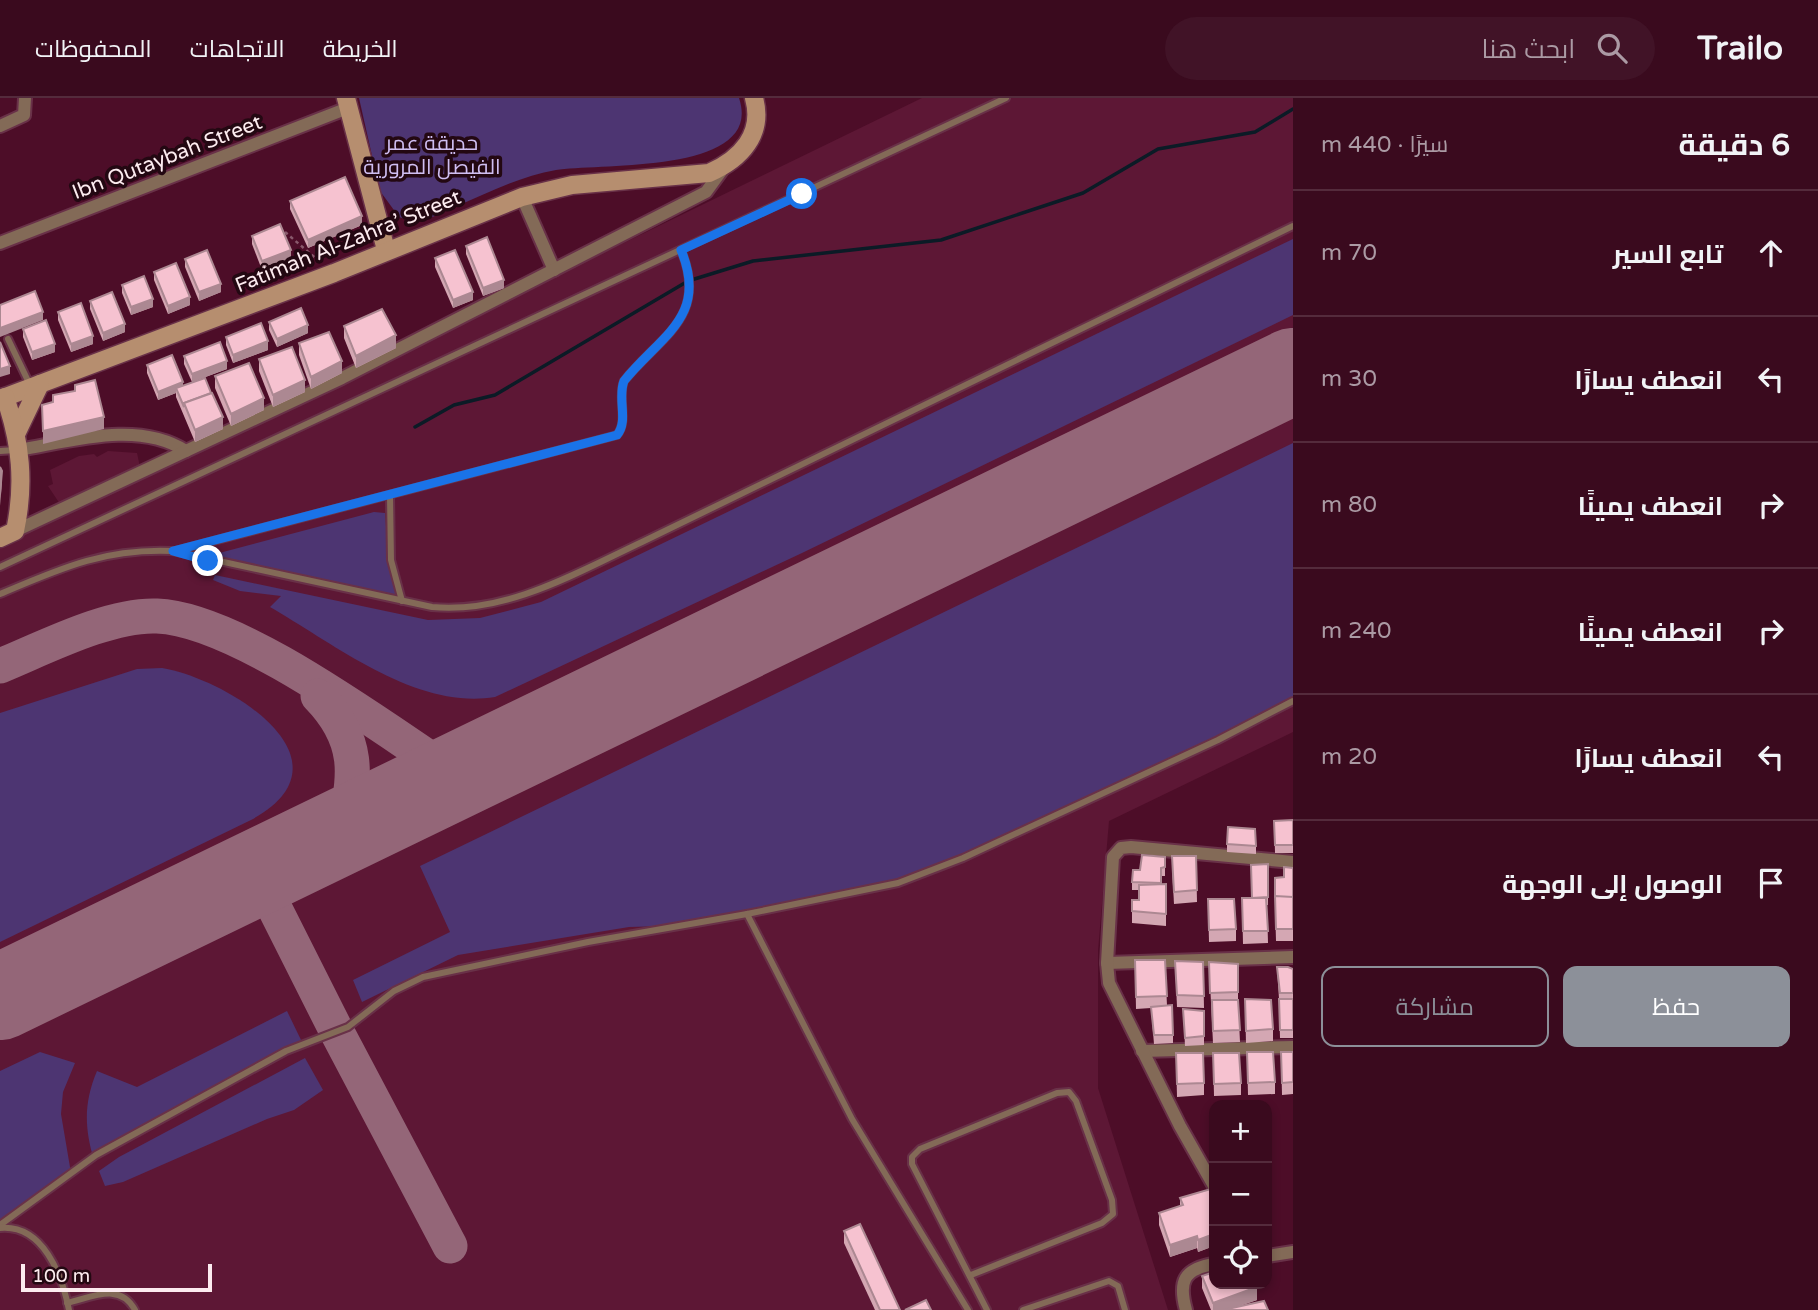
<!DOCTYPE html>
<html lang="ar">
<meta charset="utf-8">
<style>
body{margin:0;font-family:"Varela Round",Cairo,sans-serif;background:#411327;color:#f1f3f6;direction:rtl}
.controls{position:absolute;right:21px;bottom:21px;display:grid;overflow:hidden;border-radius:14px;box-shadow:0 4px 10px #0003}
.controls button{width:63px;height:63px;display:grid;place-items:center;padding:0;border:0;border-bottom:2px solid #542b3c;background:#3a0a1e;color:#f1f3f6;font:35px sans-serif}
.scale{position:absolute;left:21px;bottom:18px;width:191px;box-sizing:border-box;padding-left:7px;border:4px solid #fcebef;border-top:0;font-size:19px;line-height:24px;white-space:nowrap;color:#fcebef;-webkit-text-stroke:5px #230812;paint-order:stroke}
.stop{position:absolute;width:21px;height:21px;margin:-16px;border:5px solid #1a73e8;border-radius:50%;background:#fff}
.stop.end{background:#1a73e8;border-color:#fff;box-shadow:0 2px 7px #0008}
.list{margin:0;padding:0;list-style:none}
h2{display:flex;justify-content:space-between;align-items:center;height:91px;margin:0;padding:0 28px;font-size:30px}
h2 small{font-size:23px;font-weight:400;color:#ab9aa4}
.list li{display:grid;grid-template-columns:46px 1fr auto;gap:21px;align-items:center;box-sizing:border-box;height:126px;padding:0 28px;border-top:2px solid #542b3c}
.list b{display:block;font-size:26px;white-space:nowrap}
.list em{font-size:23px;font-style:normal;color:#ab9aa4}
.actions{display:flex;gap:14px;padding:21px 28px}
.actions a{flex:1;padding:16px 0;border:2px solid #8c9099;border-radius:14px;text-align:center;font-size:24px;color:#8c9099}
.actions .main{background:#8c9099;color:#fff}
.icon{flex:none;width:38px;height:38px;fill:none;stroke:currentColor;stroke-width:2;stroke-linecap:round;stroke-linejoin:round}
.map{position:relative;flex:none;width:1293px;height:1212px;overflow:hidden;direction:ltr}
header{display:flex;align-items:center;gap:42px;box-sizing:border-box;height:98px;padding:0 35px;background:#3a0a1e;border-bottom:2px solid #542b3c}
header strong{font-size:33px}
nav{display:flex;gap:38px;margin-inline-start:auto;font-size:24px}
.search{width:490px;height:63px;background:#411327;display:flex;align-items:center;gap:18px;box-sizing:border-box;padding:0 24px;border-radius:38px;color:#ab9aa4;font-size:26px}
main{display:flex}
aside{flex:1;background:#3a0a1e}
.map>svg:first-child{display:block}
.built{fill:#5d1735}
.green{fill:#4d3572}
.lines{fill:none;stroke-linecap:round;stroke-linejoin:round}
.stream{stroke:#0b1b26;stroke-width:3.5}
.taxiway{stroke:#946678;stroke-width:35}
.runway{stroke:#946678;stroke-width:86}
.lane-casing{stroke:#693148;stroke-width:10}
.street-casing{stroke:#693148;stroke-width:16}
.secondary-casing{stroke:#693148;stroke-width:21}
.path{stroke:#89596c;stroke-width:2.5;stroke-dasharray:3.5 3.5;stroke-linecap:butt}
.lane{stroke:#836a57;stroke-width:6}
.street{stroke:#836a57;stroke-width:12}
.secondary{stroke:#b68e6f;stroke-width:18}
.wall{fill:#d4a7b3}
.shaded-wall{fill:#ac8892}
.building{fill:#f6c2d0;stroke:#ac8892;stroke-width:2}
.route{stroke:#1a73e8;stroke-width:9}
.labels{text-anchor:middle;stroke-width:7;stroke-linejoin:round;paint-order:stroke}
.park-label{font-size:21px;fill:#cfbef2;stroke:#230812}
.street-label{font-size:21px;fill:#fcebef;stroke:#230812}
</style>
<header>
<strong>Trailo</strong>
<div class="search"><svg class="icon" aria-label="search" viewBox="0 0 24 24"><circle cx="10" cy="10" r="6"/><path d="M15 15l6 6"/></svg>ابحث هنا</div>
<nav><a>الخريطة</a><a>الاتجاهات</a><a>المحفوظات</a></nav>
</header>
<main>
<aside>
<h2>6 دقيقة<small>سيرًا · 440 m</small></h2>
<ul class="list">
<li><svg class="icon" aria-label="ahead" viewBox="0 0 24 24"><path d="M12 20V5M6 11l6-6 6 6"/></svg><div><b>تابع السير</b></div><em>70 m</em></li>
<li><svg class="icon" aria-label="left" viewBox="0 0 24 24"><path d="M17 20v-9H6M10 6l-5 5 5 5"/></svg><div><b>انعطف يسارًا</b></div><em>30 m</em></li>
<li><svg class="icon" aria-label="right" viewBox="0 0 24 24"><path d="M7 20v-9h11M14 6l5 5-5 5"/></svg><div><b>انعطف يمينًا</b></div><em>80 m</em></li>
<li><svg class="icon" aria-label="right" viewBox="0 0 24 24"><path d="M7 20v-9h11M14 6l5 5-5 5"/></svg><div><b>انعطف يمينًا</b></div><em>240 m</em></li>
<li><svg class="icon" aria-label="left" viewBox="0 0 24 24"><path d="M17 20v-9H6M10 6l-5 5 5 5"/></svg><div><b>انعطف يسارًا</b></div><em>20 m</em></li>
<li><svg class="icon" aria-label="arrive" viewBox="0 0 24 24"><path d="M6 21V4h12l-3 4 3 4H6"/></svg><div><b>الوصول إلى الوجهة</b></div></li>
</ul>
<div class="actions"><a class="main">حفظ</a><a>مشاركة</a></div>
</aside>
<div class="map">
<svg width="1293" height="1212" viewBox="0 0 1293 1212">
<rect width="100%" height="100%" fill="#4d0d28"/>
<!-- built -->
<g class="built">
<polygon points="922,0 1293,0 1293,634 1109,723 1098,853 1098,990 1168,1212 0,1212 0,448"/>
<polygon points="108,353 137,355 140,369 60,406 48,388 53,386 50,372 79,358 94,356 97,359"/>
</g>
<!-- green -->
<g class="green">
<path d="M359,0H739C765,77 599,65 556,72C521,78 487,95 455,109C444,113 431,121 420,123C413,124 406,121 399,119L380,93Z"/>
<path d="M1293,141V217L802,455L495,599C416,612 336,547 270,509L281,498L240,493L213,482L215,477L428,522L480,520L541,504Z"/>
<polygon points="1293,345 1293,606 908,785 665,828 629,829 458,857 362,904 353,882 450,834 420,768"/>
<polygon points="374,414 385,415 389,468 398,503 193,462"/>
<path d="M162,570C228,581 360,663 251,722L0,844V615L137,571Z"/>
<path d="M287,913L302,944L301,950L94,1062C84,1029 84,1004 97,973L137,989Z"/>
<polygon points="40,954 75,965 63,994 61,1016 71,1075 0,1126 0,973"/>
<polygon points="305,960 323,992 294,1012 267,1021 123,1084 105,1088 99,1073 119,1059"/>
</g>
<g class="lines">
<!-- stream -->
<polyline class="stream" points="415,329 454,307 495,297 688,183 753,163 941,142 1083,95 1158,51 1255,34 1293,11"/>
<!-- taxiway -->
<g class="taxiway">
<path d="M0,568C44,550 109,516 157,518C238,521 385,632 456,678"/>
<path d="M318,598C360,641 357,678 343,733"/>
<polyline points="257,775 337,934 450,1148"/>
</g>
<!-- runway -->
<polyline class="runway" points="0,899 1293,273"/>
<!-- lane casing -->
<g class="lane-casing">
<g id="lane">
<polyline points="8,241 30,287"/>
<polyline points="0,353 16,352"/>
<polyline points="390,398 391,462 402,503"/>
<path d="M175,453L617,337C629,323 617,300 624,283C660,238 709,220 681,152"/>
<polyline points="0,469 1006,0"/>
<path d="M0,496C61,470 105,450 173,453L432,509C507,516 576,475 642,444L1293,128"/>
<polyline points="747,816 852,1021 968,1212"/>
<polyline points="0,1127 96,1057 286,953 348,929 394,893 423,879 588,844 747,816 898,785 963,760 1218,642 1293,603"/>
<path d="M0,1130C43,1126 62,1177 69,1212"/>
<polyline points="971,1177 1102,1125 1113,1116 1112,1102 1076,1003 1069,994 1057,995 920,1051 912,1059 912,1066 987,1212"/>
<path d="M67,1205C93,1199 120,1184 135,1212"/>
<polyline points="1023,1212 1109,1183 1118,1188 1125,1212"/>
</g>
</g>
<!-- street casing -->
<g class="street-casing">
<g id="street">
<polyline points="0,28 24,17 25,0"/>
<polyline points="522,99 554,172"/>
<polyline points="0,145 348,10"/>
<path d="M19,352C72,343 138,322 186,353"/>
<polyline points="15,433 342,280 706,94 725,68"/>
<polyline points="1107,865 1293,859"/>
<polyline points="1142,953 1293,949"/>
<polyline points="1214,1088 1180,1028 1109,885 1107,865 1113,759 1121,750 1131,749 1293,764"/>
<polyline points="1267,1158 1293,1154"/>
<path d="M1186,1212C1178,1183 1184,1171 1214,1166"/>
</g>
</g>
<!-- secondary casing -->
<g class="secondary-casing">
<g id="secondary">
<polyline points="346,0 386,152"/>
<path d="M0,301L334,175L522,99L572,87L709,75C741,61 764,36 754,0"/>
<polyline points="17,334 40,286"/>
<path d="M0,440L15,433C25,386 21,344 5,299"/>
</g>
</g>
<!-- path -->
<polyline class="path" points="285,134 320,164"/>
<!-- lane -->
<use href="#lane" class="lane"/>
<!-- street -->
<use href="#street" class="street"/>
<!-- secondary -->
<use href="#secondary" class="secondary"/>
</g>
<!-- wall -->
<g class="wall">
<polygon points="290,103 362,127 308,150 290,111"/>
<polygon points="252,138 291,160 262,172 252,146"/>
<polygon points="466,148 504,190 483,198 466,156"/>
<polygon points="435,160 473,202 453,210 435,169"/>
<polygon points="185,161 221,194 199,203 185,169"/>
<polygon points="154,174 190,207 168,216 154,182"/>
<polygon points="122,187 153,209 131,217 122,195"/>
<polygon points="90,203 125,234 103,243 90,211"/>
<polygon points="58,214 93,246 71,254 58,222"/>
<polygon points="269,224 308,235 277,249 269,232"/>
<polygon points="344,228 396,250 356,270 344,240"/>
<polygon points="23,231 55,254 32,262 23,239"/>
<polygon points="226,239 268,252 233,265 226,247"/>
<polygon points="299,245 342,275 311,291 299,257"/>
<polygon points="184,258 227,271 192,284 184,266"/>
<polygon points="259,261 305,294 273,309 259,273"/>
<polygon points="147,267 183,288 223,331 195,344 176,299 176,295 158,302 147,275"/>
<polygon points="215,278 264,312 231,328 215,290"/>
<polygon points="1293,722 1293,755 1275,755 1274,723"/>
<polygon points="1227,746 1256,748 1256,756 1227,754"/>
<polygon points="1196,758 1197,804 1174,806 1172,770"/>
<polygon points="1165,759 1165,778 1161,778 1161,786 1166,786 1166,828 1132,825 1132,802 1139,802 1139,792 1132,792 1132,784 1140,772"/>
<polygon points="1268,766 1268,807 1267,807 1268,845 1243,846 1242,800 1252,800"/>
<polygon points="1293,770 1293,843 1276,843 1275,807 1275,780 1284,779"/>
<polygon points="1208,801 1236,831 1236,843 1209,844"/>
<polygon points="1135,862 1165,862 1167,908 1173,937 1173,945 1154,946 1151,910 1136,911"/>
<polygon points="1175,863 1203,864 1204,910 1177,909"/>
<polygon points="1209,864 1238,866 1238,902 1240,944 1213,945"/>
<polygon points="1277,869 1293,871 1293,940 1280,940 1279,901"/>
<polygon points="1245,901 1273,931 1273,943 1246,945"/>
<polygon points="1183,911 1204,913 1204,947 1185,948"/>
<polygon points="1247,954 1275,984 1275,996 1248,997"/>
<polygon points="1281,954 1293,954 1293,996 1282,997"/>
<polygon points="1176,955 1204,985 1204,997 1177,999"/>
<polygon points="1213,955 1241,985 1241,997 1214,998"/>
<polygon points="1214,1090 1214,1148 1198,1154 1197,1150 1170,1159 1159,1127 1159,1115 1180,1108 1180,1100"/>
<polygon points="844,1133 900,1212 875,1212 844,1145"/>
<polygon points="1202,1178 1257,1202 1234,1210 1268,1212 1211,1212 1202,1190"/>
</g>
<!-- shaded-wall -->
<g class="shaded-wall">
<polygon points="362,118 362,127 308,150 308,142"/>
<polygon points="291,152 291,160 262,172 262,163"/>
<polygon points="504,182 504,190 483,198 483,190"/>
<polygon points="221,186 221,194 199,203 199,194"/>
<polygon points="473,194 473,202 453,210 453,202"/>
<polygon points="190,199 190,207 168,216 168,208"/>
<polygon points="153,201 153,209 131,217 131,209"/>
<polygon points="43,214 43,222 0,239 0,230"/>
<polygon points="125,226 125,234 103,243 103,235"/>
<polygon points="308,227 308,235 277,249 277,241"/>
<polygon points="396,237 396,250 356,270 356,258"/>
<polygon points="93,238 93,246 71,254 71,246"/>
<polygon points="268,243 268,252 233,265 233,257"/>
<polygon points="55,246 55,254 32,262 32,254"/>
<polygon points="227,263 227,271 192,284 192,276"/>
<polygon points="342,263 342,275 311,291 311,279"/>
<polygon points="10,268 10,276 0,279 0,271"/>
<polygon points="305,282 305,294 273,309 273,297"/>
<polygon points="183,284 183,292 176,290 176,295 158,302 158,294"/>
<polygon points="264,300 264,312 231,328 231,316"/>
<polygon points="104,319 104,331 43,346 43,333"/>
<polygon points="223,319 223,331 195,344 195,332"/>
<polygon points="2,373 2,385 0,408 0,396"/>
<polygon points="1214,1136 1214,1148 1198,1154 1198,1142"/>
<polygon points="1197,1138 1197,1150 1170,1159 1170,1147"/>
<polygon points="1257,1189 1257,1202 1227,1212 1213,1212 1213,1205"/>
</g>
<!-- building -->
<g class="building">
<polygon points="345,79 362,118 308,142 290,103"/>
<polygon points="280,126 291,152 262,163 252,138"/>
<polygon points="487,139 504,182 483,190 466,148"/>
<polygon points="207,152 221,186 199,194 185,161"/>
<polygon points="455,152 473,194 453,202 435,160"/>
<polygon points="176,165 190,199 168,208 154,174"/>
<polygon points="144,178 153,201 131,209 122,187"/>
<polygon points="35,193 43,214 0,230 0,207"/>
<polygon points="112,194 125,226 103,235 90,203"/>
<polygon points="81,205 93,238 71,246 58,214"/>
<polygon points="301,210 308,227 277,241 269,224"/>
<polygon points="382,211 396,237 356,258 344,228"/>
<polygon points="46,222 55,246 32,254 23,231"/>
<polygon points="261,225 268,243 233,257 226,239"/>
<polygon points="329,234 342,263 311,279 299,245"/>
<polygon points="0,244 10,268 0,271"/>
<polygon points="220,244 227,263 192,276 184,258"/>
<polygon points="292,249 305,282 273,297 259,261"/>
<polygon points="172,257 183,284 158,294 147,267"/>
<polygon points="249,265 264,300 231,316 215,278"/>
<polygon points="205,280 211,295 184,305 184,309 176,290"/>
<polygon points="95,282 104,319 43,333 42,307 53,304 53,297 75,293 75,287"/>
<polygon points="212,295 223,319 195,332 184,305"/>
<polygon points="0,369 2,373 0,396"/>
<polygon points="1293,722 1293,747 1275,747 1274,723"/>
<polygon points="1228,729 1255,731 1256,748 1227,746"/>
<polygon points="1142,757 1165,759 1165,769 1161,770 1161,785 1132,784 1133,772 1140,772"/>
<polygon points="1172,758 1196,758 1197,792 1174,794"/>
<polygon points="1268,766 1268,799 1252,800 1251,767"/>
<polygon points="1284,769 1293,770 1293,799 1275,799 1275,780 1284,779"/>
<polygon points="1166,786 1166,816 1132,813 1132,802 1139,802 1139,787"/>
<polygon points="1275,798 1293,799 1293,831 1276,831"/>
<polygon points="1242,800 1266,800 1268,833 1243,833"/>
<polygon points="1208,801 1234,801 1236,831 1209,832"/>
<polygon points="1135,862 1165,862 1167,898 1136,899"/>
<polygon points="1175,863 1203,864 1204,898 1177,897"/>
<polygon points="1209,864 1238,866 1238,894 1210,895"/>
<polygon points="1277,869 1288,869 1293,871 1293,895 1280,895"/>
<polygon points="1245,901 1271,902 1273,931 1246,933"/>
<polygon points="1279,901 1293,901 1293,932 1280,932"/>
<polygon points="1212,902 1238,902 1240,932 1213,933"/>
<polygon points="1172,907 1173,937 1154,937 1151,909"/>
<polygon points="1183,911 1204,913 1204,938 1185,940"/>
<polygon points="1247,954 1273,954 1275,984 1248,985"/>
<polygon points="1281,954 1293,954 1293,984 1282,985"/>
<polygon points="1176,955 1203,955 1204,985 1177,986"/>
<polygon points="1213,955 1239,955 1241,985 1214,986"/>
<polygon points="1214,1090 1214,1136 1198,1142 1197,1138 1170,1147 1159,1115 1183,1107 1180,1100"/>
<polygon points="860,1126 900,1212 880,1212 844,1133"/>
<polygon points="1214,1174 1214,1186 1256,1186 1257,1189 1213,1205 1202,1178"/>
<polygon points="926,1202 931,1212 905,1212"/>
<polygon points="1264,1203 1268,1212 1223,1212"/>
</g>
<g class="lines">
<!-- route -->
<path class="route" d="M208,463L173,453L617,337C629,323 617,300 624,283C660,238 709,219 681,152L802,96"/>
</g>
<g class="labels">
<!-- park labels -->
<g class="park-label">
<text x="432" y="52">حديقة عمر<tspan x="432" dy="24">الفيصل المرورية</tspan></text>
</g>
<!-- street labels -->
<g class="street-label">
<text transform="translate(167 59) rotate(-21)" y="7">Ibn Qutaybah Street</text>
<text transform="translate(348 143) rotate(-22)" y="7">Fatimah Al-Zahra’ Street</text>
</g>
</g>
</svg>
<div class="controls">
<button>+</button>
<button>−</button>
<button><svg class="icon" aria-label="locate" viewBox="0 0 24 24"><circle cx="12" cy="12" r="6"/><path d="M12 2v4M12 18v4M2 12h4M18 12h4"/></svg></button>
</div>
<div class="scale">100 m</div>
<div class="stop" style="left:802px;top:96px"></div>
<div class="stop end" style="left:208px;top:463px"></div>
</div>
</main>
